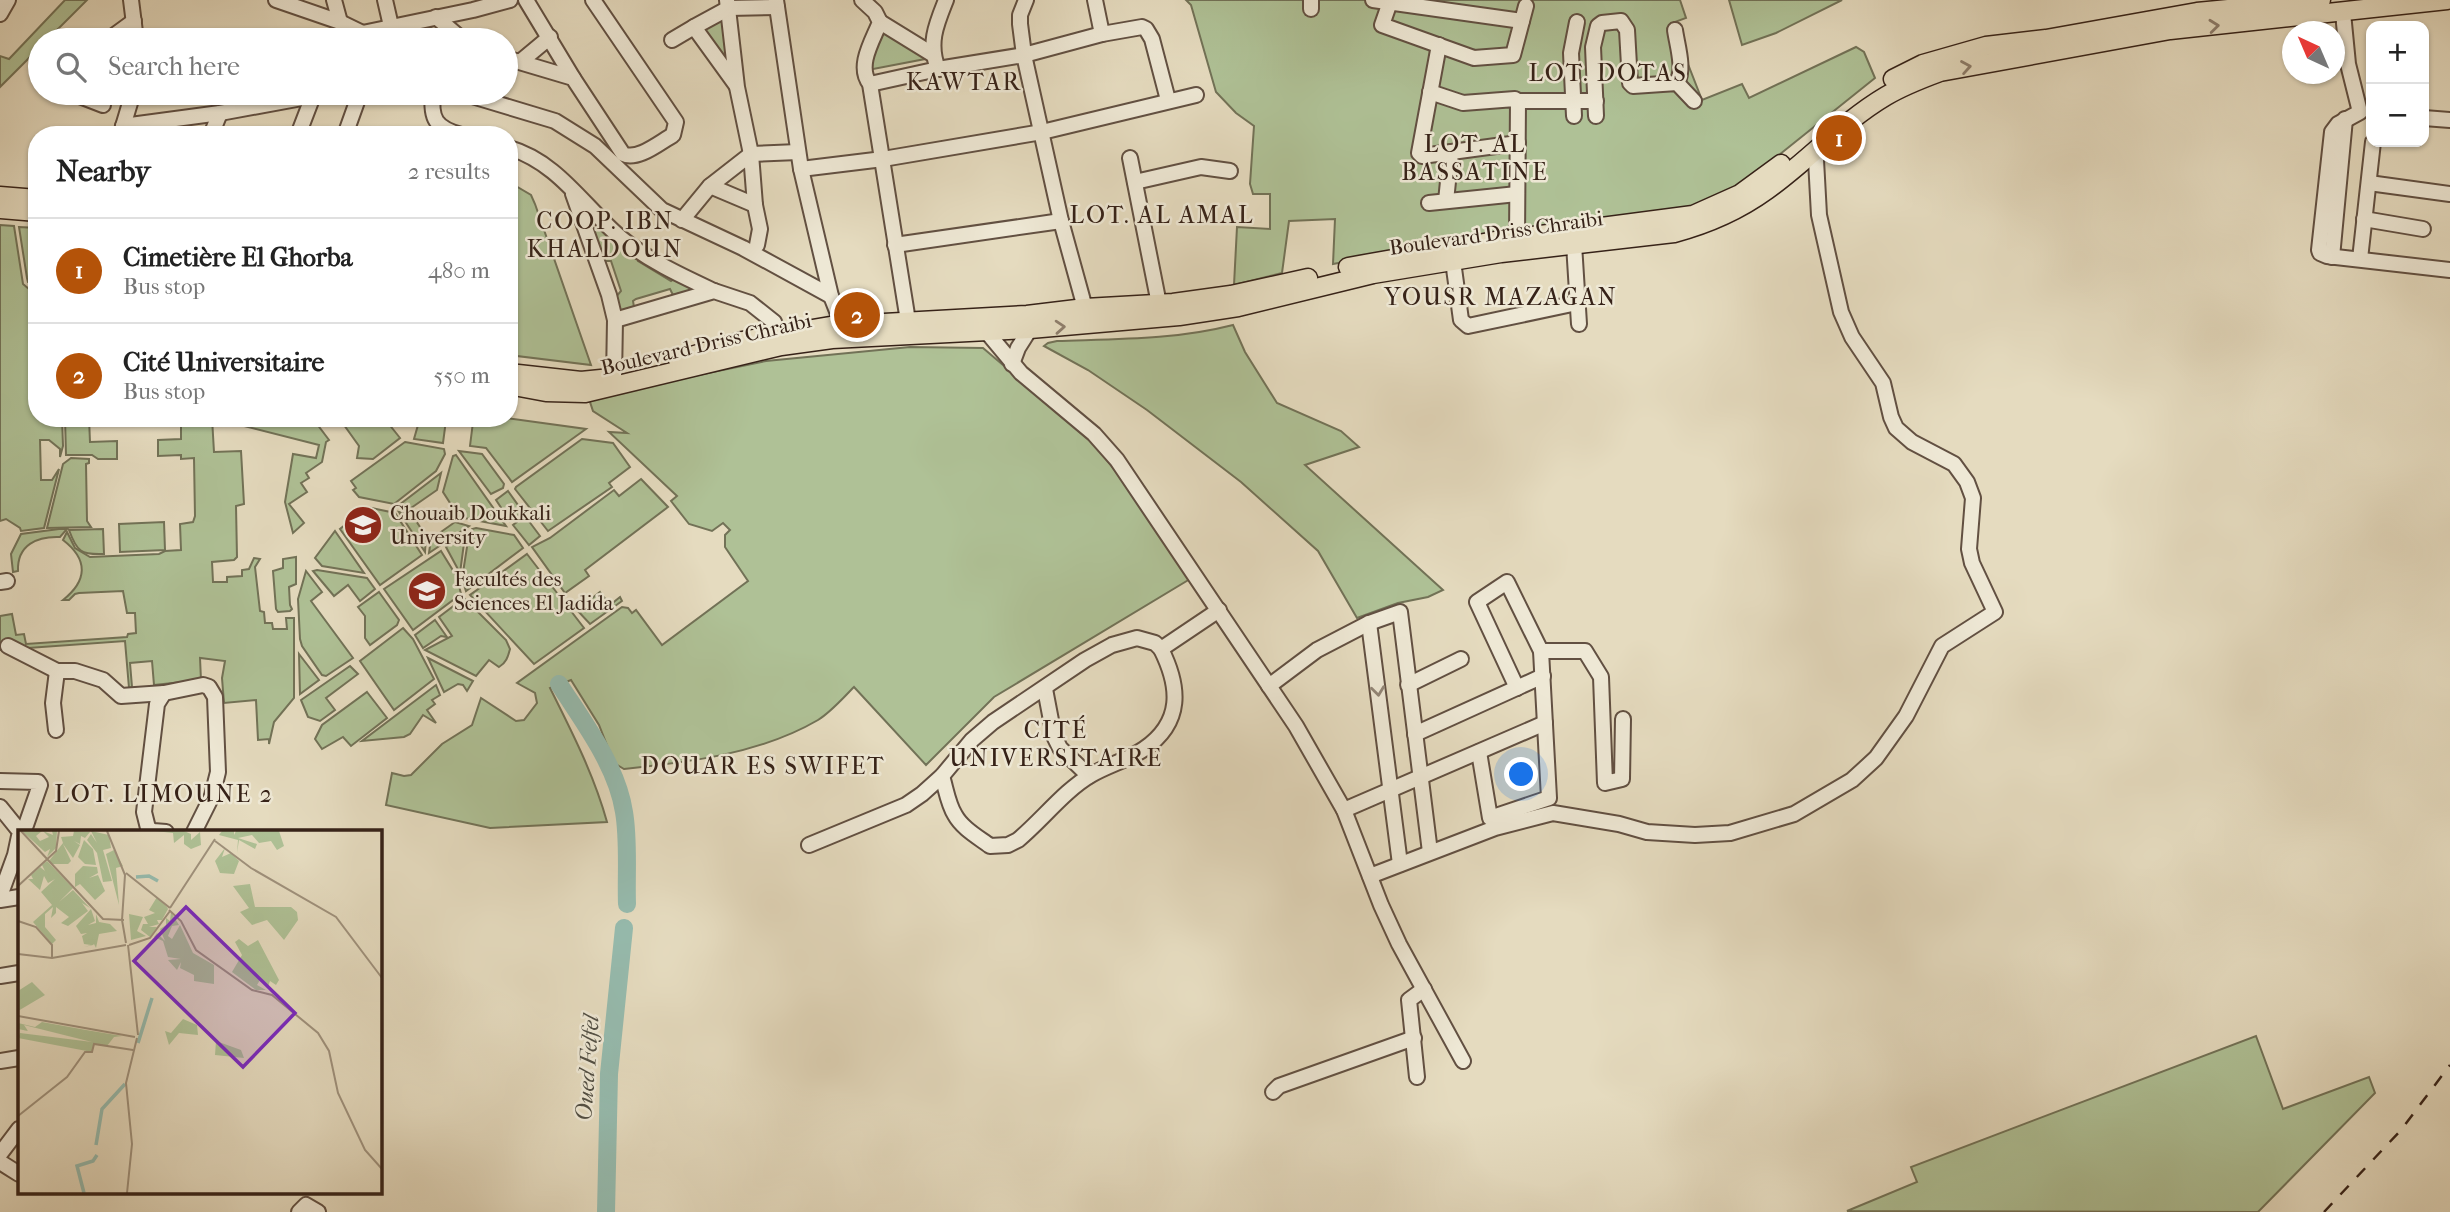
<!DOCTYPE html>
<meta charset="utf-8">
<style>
body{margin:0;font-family:"IM FELL French Canon",serif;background:#f6f6f6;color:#222}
.controls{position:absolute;right:21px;top:21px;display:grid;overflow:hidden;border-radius:14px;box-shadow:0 2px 5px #0004}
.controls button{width:63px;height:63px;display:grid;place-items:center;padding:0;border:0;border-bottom:2px solid #e0e0e0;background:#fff;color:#222;font:35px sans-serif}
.compass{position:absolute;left:2282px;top:21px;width:63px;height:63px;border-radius:50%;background:#fff;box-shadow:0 2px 5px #0004;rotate:316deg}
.you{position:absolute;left:1522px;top:775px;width:24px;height:24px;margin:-18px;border:5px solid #fff;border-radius:50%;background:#1a73e8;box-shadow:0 0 0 10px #1a73e833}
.badge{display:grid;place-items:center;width:46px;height:46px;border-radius:50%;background:#b45309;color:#fff;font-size:23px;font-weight:700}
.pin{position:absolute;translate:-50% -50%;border:4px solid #fff;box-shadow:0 2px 7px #0006}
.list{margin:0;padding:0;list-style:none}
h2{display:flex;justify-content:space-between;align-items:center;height:91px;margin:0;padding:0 28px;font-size:30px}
h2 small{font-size:23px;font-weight:400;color:#767676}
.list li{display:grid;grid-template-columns:46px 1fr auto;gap:21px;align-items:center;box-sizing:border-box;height:105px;padding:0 28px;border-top:2px solid #e0e0e0}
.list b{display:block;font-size:26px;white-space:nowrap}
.list p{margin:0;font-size:23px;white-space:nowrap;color:#767676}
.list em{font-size:23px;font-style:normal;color:#767676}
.icon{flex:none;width:38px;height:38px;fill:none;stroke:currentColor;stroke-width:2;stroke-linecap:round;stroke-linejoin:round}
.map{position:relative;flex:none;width:2450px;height:1212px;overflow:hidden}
.search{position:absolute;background:#fff;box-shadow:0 2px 5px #0004;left:28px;top:28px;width:490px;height:77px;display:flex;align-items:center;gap:18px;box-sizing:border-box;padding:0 24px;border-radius:38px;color:#767676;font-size:26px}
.panel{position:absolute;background:#fff;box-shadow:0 2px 5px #0004;left:28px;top:126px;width:490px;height:301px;border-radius:28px}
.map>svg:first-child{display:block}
.green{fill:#afc196;stroke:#727257;stroke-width:2}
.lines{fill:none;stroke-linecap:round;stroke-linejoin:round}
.river{stroke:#96bbae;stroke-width:18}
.minor-casing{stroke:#625042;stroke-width:18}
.major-casing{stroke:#362218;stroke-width:21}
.minor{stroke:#eee8d5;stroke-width:14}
.major{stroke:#e5dbbf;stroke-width:18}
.rail{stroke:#362218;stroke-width:2.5;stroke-dasharray:12 12;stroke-linecap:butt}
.oneway{stroke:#8e7e6c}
.oneway2{stroke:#928576}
.labels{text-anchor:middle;stroke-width:5;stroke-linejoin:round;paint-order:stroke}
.street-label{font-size:21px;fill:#362218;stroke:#eee8d5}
.poi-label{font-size:21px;fill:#362218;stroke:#eee8d5;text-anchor:start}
.water-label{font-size:23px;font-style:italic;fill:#535045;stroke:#eee8d5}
.quarter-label{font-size:24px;letter-spacing:2px;fill:#362218;stroke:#eee8d5}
.inset-river{fill:none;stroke:#96bbae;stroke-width:3.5}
.inset-road{fill:none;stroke:#9f917c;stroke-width:2}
.view{fill:#7b2cbf;fill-opacity:0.15;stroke:#7b2cbf;stroke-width:3.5}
.inset-edge{fill:none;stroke:#362218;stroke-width:3.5}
</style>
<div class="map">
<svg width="2450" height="1212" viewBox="0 0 2450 1212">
<rect width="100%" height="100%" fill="#e5dbbf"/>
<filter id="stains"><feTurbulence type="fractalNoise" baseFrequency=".00286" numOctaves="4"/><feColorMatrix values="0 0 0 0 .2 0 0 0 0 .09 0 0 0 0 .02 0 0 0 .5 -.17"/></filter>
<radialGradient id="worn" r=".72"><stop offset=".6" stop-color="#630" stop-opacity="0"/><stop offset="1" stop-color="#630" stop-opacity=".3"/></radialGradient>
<!-- green -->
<g class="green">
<polygon points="65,0 87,0 47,40 40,40 40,47 0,87 0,56 9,59"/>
<polygon points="1186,0 1680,0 1686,18 1672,23 1702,100 1742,84 1749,98 1856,47 1864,52 1875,78 1749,179 1718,198 1681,213 1406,250 1333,264 1335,219 1289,221 1282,273 1234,285 1237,227 1270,229 1270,194 1253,194 1250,184 1254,126 1236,113 1216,92 1191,5"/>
<polygon points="1729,0 1842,0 1776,33 1742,45"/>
<polygon points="723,16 728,63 705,33 703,25"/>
<polygon points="426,27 431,28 425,40 382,40 379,36"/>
<polygon points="881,30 926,57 925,59 868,70"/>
<polygon points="509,182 531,195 535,204 591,365 509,355"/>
<polygon points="0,225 14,226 23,284 29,289 37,290 37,313 33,322 36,341 37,418 62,418 63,446 60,457 60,449 49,440 40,440 41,480 52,480 59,469 44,528 21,531 20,528 6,519 0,521"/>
<polygon points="598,225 639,255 638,261 671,281 674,279 696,289 673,295 670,289 636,299 633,301 634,307 619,311 615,298 621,291 611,261 604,261 593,231"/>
<polygon points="19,227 37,228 37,286 28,282 27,278"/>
<path d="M1233,325L1245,352L1277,403L1341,431L1359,447L1305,465L1443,590L1428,597L1398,603L1357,618L1318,551L1241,482L1147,410L1088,370L1044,346L1048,343L1057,341C1116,339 1175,340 1233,325Z"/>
<path d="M910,347L983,348L1090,439L1117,473L1190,579L994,697L926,765L854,687C843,698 831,712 818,720C760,754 689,762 624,769L614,763L599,725L571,680L550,688C572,732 594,775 607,822L490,828L386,805L392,773L404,776L411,775L442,744L472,725L481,698L516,721L524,720L537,703L535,693L517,683L622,607L628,608L632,613L636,610L662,645L748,581L725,547V535L730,530L723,523L712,531L689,524L671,501L677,496L609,432L627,433L593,411L590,402L593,399L616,392L766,361Z"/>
<polygon points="65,418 89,418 90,442 117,441 117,459 98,459 92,455 66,455"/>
<path d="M181,418H212L214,452L241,451L244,504L236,506L237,557L234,560L212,562L213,582H227V577L242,576V570L249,569L254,558L260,559L255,567L260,611L264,612L265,623H272L273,629H287L286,618H294V698L274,722L269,744V739L258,740L256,700L224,703L222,678L225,661L200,658L201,680L154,685L152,661L130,663L132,687L129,688L125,641L0,650V616L12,614L16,635L24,634L26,644L127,637L128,634L136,633L135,613H127L123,591L79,593L75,594L69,600H63C87,581 89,560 63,540L67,532L75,548L90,557L159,554L165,551L181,550L180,524L193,522L195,516L194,458L181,459V455L158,456V440L181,439Z"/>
<polygon points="240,418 316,418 314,420 329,440 326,442 322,462 306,473 309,478 301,483 307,492 289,504 304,523 293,533 285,502 293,454 316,458 319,445 240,425"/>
<polygon points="339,418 384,418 400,438 373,459 357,458 359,446"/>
<polygon points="420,418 507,418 586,429 512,482 486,448 470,446 473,422 446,420 443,443 414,439"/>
<polygon points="582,439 613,443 630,467 609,483 612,487 548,531 515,489 516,487"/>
<polygon points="405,442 444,449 445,454 436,471 394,504 359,497 353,490 356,488 351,481"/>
<polygon points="459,451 482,454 504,484 503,488 491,494"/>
<polygon points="456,455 506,526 459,517 443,492 453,456"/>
<polygon points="71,458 89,459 89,463 86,464 87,521 91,527 47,528 63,464"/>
<polygon points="441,473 437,490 411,508 399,505"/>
<polygon points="641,479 668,507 585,570 589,576 565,593 532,547 550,538 614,490 619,496"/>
<polygon points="508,491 523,512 510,521 496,500"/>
<polygon points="367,507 395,513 422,555 380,585 340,529"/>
<polygon points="399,512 412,515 426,536 425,552"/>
<polygon points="525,516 540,536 529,545 513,525"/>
<polygon points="164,522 165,550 120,552 119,524"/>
<polygon points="455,522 469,526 429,553 431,539"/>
<polygon points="476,528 514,535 523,548 466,591 462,579 469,534 472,529"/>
<path d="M59,529H67L60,537C37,536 17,545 18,571L13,572L11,554L21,534Z"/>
<path d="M103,529L104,554C81,555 77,552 69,530Z"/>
<polygon points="335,531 364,573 322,566 315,558"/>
<polygon points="465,533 465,536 460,573 446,547"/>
<polygon points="441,551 457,577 461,594 413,630 384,589"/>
<polygon points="527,554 584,628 534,664 470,595"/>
<polygon points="296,557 296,584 289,587 290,605 292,609 290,611 278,612 276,609 273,571 283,568 283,559"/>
<polygon points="317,570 367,578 375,589 360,601 348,585 334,596 313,571"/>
<polygon points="306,571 322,592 311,601 353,658 326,676 322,675 302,646 300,639 298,599"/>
<polygon points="379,592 399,620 397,625 370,645 365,638 365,616 358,607"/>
<polygon points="600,592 610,605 620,597 622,601 590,624 577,610"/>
<path d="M464,598L506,640L510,649C508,657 506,663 499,667L489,660L476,676L425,650L452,636L439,617Z"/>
<polygon points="435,620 447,637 441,636 423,648 415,635"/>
<polygon points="403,628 413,639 434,679 394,710 360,661"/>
<polygon points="299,654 319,680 300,694"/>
<polygon points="428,658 473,681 467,691 463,685 458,684 444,692"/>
<polygon points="350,666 358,674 326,698 335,710 320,721 308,717 301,700"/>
<polygon points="436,685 440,695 432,700 435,704 427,710 436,723 423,715 410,734 404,737 362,741"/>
<polygon points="367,692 387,718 351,746 343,737 322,749 315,739 322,725"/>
<polygon points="2256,1036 2283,1109 2369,1077 2375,1093 2258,1212 1847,1211 1917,1182 1911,1167"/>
</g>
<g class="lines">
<!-- river -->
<g class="river">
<path d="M559,684C584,723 617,766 624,812C629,841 626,875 627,904"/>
<polyline points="606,1212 609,1074 624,928"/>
</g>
<!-- minor casing -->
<g class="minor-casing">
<g id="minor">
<polyline points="131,0 136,40"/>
<polyline points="276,0 340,22 377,40"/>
<polyline points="334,0 340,22"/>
<polyline points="385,0 391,26"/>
<polyline points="526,0 573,78"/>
<polyline points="727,0 737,87 751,154 755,205 760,229 757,245"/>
<polyline points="776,0 801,169 831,296 842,324 843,334"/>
<path d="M862,0L875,12L880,22C873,40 856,66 870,84L908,321"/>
<polyline points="1026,0 1020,15 1020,24 1024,55 1061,221 1085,308"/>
<polyline points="1095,0 1102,34"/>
<polyline points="1373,0 1522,21"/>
<polyline points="1390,2 1382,25 1474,58 1513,55 1526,6"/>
<polyline points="1311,9 1311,0"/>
<polyline points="2343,13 2348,64 2360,112 2338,124 2332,132 2319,250 2320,253 2327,256 2450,270"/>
<polyline points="0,14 8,0"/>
<polyline points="436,17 463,40"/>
<polyline points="880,22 932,54"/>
<path d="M1675,30C1677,45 1685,69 1677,83"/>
<polyline points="108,40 134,21"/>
<polyline points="329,40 473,10 510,0"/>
<polyline points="672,40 694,27"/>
<polyline points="1439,45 1419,153 1422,156 1518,143"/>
<path d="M506,58L573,78L623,154C638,161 660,142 673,135L676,122L593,0"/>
<polyline points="520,62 550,37"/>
<polyline points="938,69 1024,55 1102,34 1142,27 1146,29 1152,39 1168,100"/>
<path d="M870,84L938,69C928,43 936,25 946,0"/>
<polyline points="736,85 694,27 729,8 777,7"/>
<polyline points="1430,92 1463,103 1515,99 1518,101 1517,239"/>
<polyline points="72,93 103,105"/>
<path d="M433,93C430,119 436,128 461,135"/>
<polyline points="462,93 555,121 595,146 662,210 743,248 831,296"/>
<polyline points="1518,101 1596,101"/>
<polyline points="1574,116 1571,53 1577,22"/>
<polyline points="1596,116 1593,47 1598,26 1602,23 1621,21 1627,30 1630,83 1633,86 1677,83 1694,101"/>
<polyline points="2424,118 2450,120"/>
<polyline points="123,126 220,113 329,93"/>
<polyline points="121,133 133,93"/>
<polyline points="211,135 220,113"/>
<polyline points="298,135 313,96"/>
<polyline points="345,135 359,96 358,93"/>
<path d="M509,148C558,162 584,207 621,238C649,261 682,276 714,291"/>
<polyline points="1130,158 1159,304"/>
<polyline points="801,169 883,159 1042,132 1196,95"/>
<polyline points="1135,182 1201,167 1230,171"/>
<polyline points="2369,183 2450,194"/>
<polyline points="710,186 755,205"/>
<polyline points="573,194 609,295 615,320 614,378"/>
<polyline points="1446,201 1451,152"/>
<polyline points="1429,203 1517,194"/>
<polyline points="2364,219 2423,229"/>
<polyline points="682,220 710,186 751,154 798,152"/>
<polyline points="1574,244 1579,324"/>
<polyline points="895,245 1061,221"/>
<polyline points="2332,257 2345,119"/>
<polyline points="2360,259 2373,142"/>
<polyline points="1453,261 1461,320 1468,326 1577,303"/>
<polyline points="615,320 714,291 750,303 774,322 779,334"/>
<polyline points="986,331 1021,373 1094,434 1117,460 1296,726 1344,810 1381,905 1399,944 1463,1061"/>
<polyline points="1012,364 1018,348 1030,329"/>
<polyline points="0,582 7,581"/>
<polyline points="1369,623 1400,864"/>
<polyline points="8,646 57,671 75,671 103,680 121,696 164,693"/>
<polyline points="1541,651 1585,651 1601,677 1605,783 1622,779 1623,719"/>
<polyline points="1408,685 1461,659"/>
<polyline points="1269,686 1317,650 1369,623 1400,612 1430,852"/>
<polyline points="1045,689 1054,736 1060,748 1089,776"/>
<polyline points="56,730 53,703 57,671"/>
<polyline points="1415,734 1543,676"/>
<polyline points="1479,752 1490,818 1549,798 1541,651 1507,582 1477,602 1517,688"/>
<path d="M942,776C946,789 948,804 955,815C962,828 978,837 990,846L1008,845L1018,840C1042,820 1065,790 1091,775C1108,765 1128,760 1144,749C1183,722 1180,687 1161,649"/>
<polyline points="0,781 38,782 40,785 26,825 20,832"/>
<polyline points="0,807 17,828 21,829"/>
<polyline points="1344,810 1545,723"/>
<polyline points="166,832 153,831 148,828 144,812 157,704 164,693 203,685 209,687 215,697 218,772 212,796 194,832"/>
<polyline points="809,845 906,805 922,794 942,776 972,740 993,722 1085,660 1112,645 1137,638 1155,643 1161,649 1219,610"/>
<polyline points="1370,876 1495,828 1553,813 1619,824 1647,832 1695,835 1730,833 1794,814 1852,780 1876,758 1906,716 1942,646 1995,612 1972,563 1969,549 1973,498 1967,482 1954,464 1912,442 1896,428 1891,417 1883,383 1852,337 1841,312 1819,215 1816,160 1813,152"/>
<polyline points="0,896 15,855 19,836"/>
<polyline points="0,900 19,897"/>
<polyline points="0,976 19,973"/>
<polyline points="0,1061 19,1058"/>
<polyline points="1417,1077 1409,1000 1424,989"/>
<polyline points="1273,1092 1279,1086 1414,1038"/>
<polyline points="0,1154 19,1129"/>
<polyline points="0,1162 19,1174"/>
<polyline points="299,1212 306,1205 318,1212"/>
</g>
</g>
<!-- major casing -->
<g class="major-casing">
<g id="major">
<polyline points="1893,79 1923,64 1986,46 2046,39 2197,12 2321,0"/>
<polyline points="0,196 37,199"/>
<polyline points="0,209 37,212"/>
<polyline points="1348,267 1495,241 1693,215 1740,194 1781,164"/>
<polyline points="678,360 742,341 830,326 1027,315 1085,308 1173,303 1231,295 1308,278"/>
<polyline points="509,373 581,381 611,378"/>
<path d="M509,385L546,392L585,393L781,346L832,339L1030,329L1179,316L1238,307L1373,274L1501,253L1674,233C1708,224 1738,211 1767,190C1808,161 1842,122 1886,96C1903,86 1921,79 1940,72L2170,30L2447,0"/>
</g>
</g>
<!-- minor -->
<use href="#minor" class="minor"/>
<!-- major -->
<use href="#major" class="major"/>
<!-- rail -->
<polyline class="rail" points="2324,1212 2401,1130 2450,1065"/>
</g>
<!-- one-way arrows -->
<defs><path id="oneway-chevron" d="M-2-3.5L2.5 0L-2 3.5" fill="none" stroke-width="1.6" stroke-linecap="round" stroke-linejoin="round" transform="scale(1.75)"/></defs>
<g class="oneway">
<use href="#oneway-chevron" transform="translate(2214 26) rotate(-6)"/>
<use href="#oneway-chevron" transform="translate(1966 67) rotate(-10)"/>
<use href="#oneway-chevron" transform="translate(1060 327) rotate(-4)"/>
</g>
<use class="oneway2" href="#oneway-chevron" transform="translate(1378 691) rotate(83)"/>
<!-- icons -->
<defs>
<g id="university-disc" transform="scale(2.0125)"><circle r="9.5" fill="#8f2418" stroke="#eee8d5"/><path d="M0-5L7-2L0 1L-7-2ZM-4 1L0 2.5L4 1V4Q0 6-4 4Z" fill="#fff"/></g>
</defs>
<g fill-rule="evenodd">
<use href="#university-disc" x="363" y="525"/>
<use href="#university-disc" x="427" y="591"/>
</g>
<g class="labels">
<!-- street labels -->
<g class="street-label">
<text transform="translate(1496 233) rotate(-8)" y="7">Boulevard Driss Chraibi</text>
<text transform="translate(706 344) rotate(-13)" y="7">Boulevard Driss Chraibi</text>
</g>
<!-- poi labels -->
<g class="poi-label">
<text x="390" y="520">Chouaib Doukkali<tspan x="390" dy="24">University</tspan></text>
<text x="454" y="586">Facultés des<tspan x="454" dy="24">Sciences El Jadida</tspan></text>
</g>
<!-- water labels -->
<g class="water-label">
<text transform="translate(587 1068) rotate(-86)" y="8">Oued Felfel</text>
</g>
<!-- quarter labels -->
<g class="quarter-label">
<text x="1608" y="81">LOT. DOTAS</text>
<text x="964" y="90">KAWTAR</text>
<text x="1475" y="152">LOT. AL<tspan x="1475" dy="28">BASSATINE</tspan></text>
<text x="1162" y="223">LOT. AL AMAL</text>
<text x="605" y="229">COOP. IBN<tspan x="605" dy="28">KHALDOUN</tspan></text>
<text x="1501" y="305">YOUSR MAZAGAN</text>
<text x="1056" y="738">CITÉ<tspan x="1056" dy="28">UNIVERSITAIRE</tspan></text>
<text x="763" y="774">DOUAR ES SWIFET</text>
<text x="164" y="802">LOT. LIMOUNE 2</text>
</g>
</g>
<!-- overview -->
<g transform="translate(18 830)">
<rect width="364" height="364" fill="#e5dbbf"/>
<path d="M4,1H24L18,6L22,11L31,7L25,1L35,5L34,1H39L38,18L29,27L32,19L27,22ZM56,1L72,2L67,8L63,6L62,14L56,11L62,15L55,28L45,14L53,31L50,34H34L31,31L45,13L43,7L55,6ZM73,1L91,5L93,18L85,20L94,51L85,52L79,23L69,10L73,4L79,13ZM137,1H166L173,4V10L182,2L183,15L173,19L166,14V5L156,13L155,3ZM204,1H216V5L218,1H261L266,16L259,20L253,11L241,13L234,5L220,8L239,14L237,19L221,10L219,23L220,10L201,5ZM66,10L75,19L78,35L67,34L60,27ZM207,18L204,27L213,23L221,31L216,44L202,43L197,31ZM96,20L105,36L98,38L101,75L88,24ZM29,31L55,58L41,72L55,60L72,78L64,73L70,81L50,96L43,93L51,87L38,77V83L33,88L35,77L27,84V97L38,110L34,114L15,92L34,75L23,62L37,49L30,53L26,46L22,60L10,49H15L13,45L22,37L27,41L24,35ZM65,36L79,37L80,43L71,48L80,45L87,61L77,70L62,54L57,57V44ZM232,54L237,77H273L279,82L280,90L266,110L249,90L234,95L222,82L231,78L215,56ZM139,67L149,77L150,79L144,90H139L141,94L131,97H139L132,107L123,100L125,94H130L126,87L137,83L131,80ZM73,79L77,91L70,95L78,93V84L81,92L92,94L99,101L81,104L78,118L76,114L75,115L66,117L73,115L66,114L64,106L69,103L63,104L58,96ZM153,82L161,95L154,96L150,106L154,109L162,95L175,123L196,135V154L176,151V145L162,138L163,132L159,140L150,130L163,129L150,127L145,111L136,107L139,103L147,111L142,99L148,95V88L152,91ZM111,84L125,87L119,101L128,106L113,110ZM221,109L230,116L240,110L261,150L258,155L252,151L250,157L242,150L239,155L248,160H238L214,142L224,125L217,112ZM14,152L27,165L0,181V161ZM165,189L179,195L180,205L161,203L151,215L147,201L153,203ZM24,192L68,200L104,206L96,207L89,216L76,214L74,222L0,208L2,203L74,212L6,195L10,201L0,199V193L17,197ZM198,211L223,220L226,228L197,225Z" fill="#afc196"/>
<path class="inset-river" d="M118,47L131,46L140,51M120,213L134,168M78,315L84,279L107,254M66,363L59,336L75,331L79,325"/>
<path class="inset-road" d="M3,1L85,89L106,90M89,1L107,45L104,90M197,11L233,38L318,87L364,148M108,43L152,78M0,56L38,21L41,1M152,78L197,9M151,80L163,91L178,120L234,160L254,165L300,203L311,221L320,263L347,320L364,339M104,90L108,113M0,91L18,97L34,115V127M110,115L120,205M111,115L132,108L152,81M0,124L34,128L108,115M0,186L117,207M0,286L49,247L67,222H74L76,214L115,220M109,363L114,314L108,253L119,208"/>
<path class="view" d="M168,77L277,183L225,237L116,131Z"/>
<rect width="364" height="364" class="inset-edge"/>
</g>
<rect width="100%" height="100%" filter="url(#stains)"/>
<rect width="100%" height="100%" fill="url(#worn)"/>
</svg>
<div class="controls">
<button>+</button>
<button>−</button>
</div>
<svg class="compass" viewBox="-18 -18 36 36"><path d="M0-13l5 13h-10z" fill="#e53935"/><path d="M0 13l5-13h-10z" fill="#767676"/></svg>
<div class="you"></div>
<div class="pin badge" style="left:1839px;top:138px">1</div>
<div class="pin badge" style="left:857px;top:315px">2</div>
<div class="search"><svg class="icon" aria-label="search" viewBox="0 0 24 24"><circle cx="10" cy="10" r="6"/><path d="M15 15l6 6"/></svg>Search here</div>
<section class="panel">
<h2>Nearby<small>2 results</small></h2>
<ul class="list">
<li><span class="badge">1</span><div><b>Cimetière El Ghorba</b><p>Bus stop</p></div><em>480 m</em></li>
<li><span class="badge">2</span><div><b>Cité Universitaire</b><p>Bus stop</p></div><em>550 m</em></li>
</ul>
</section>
</div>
